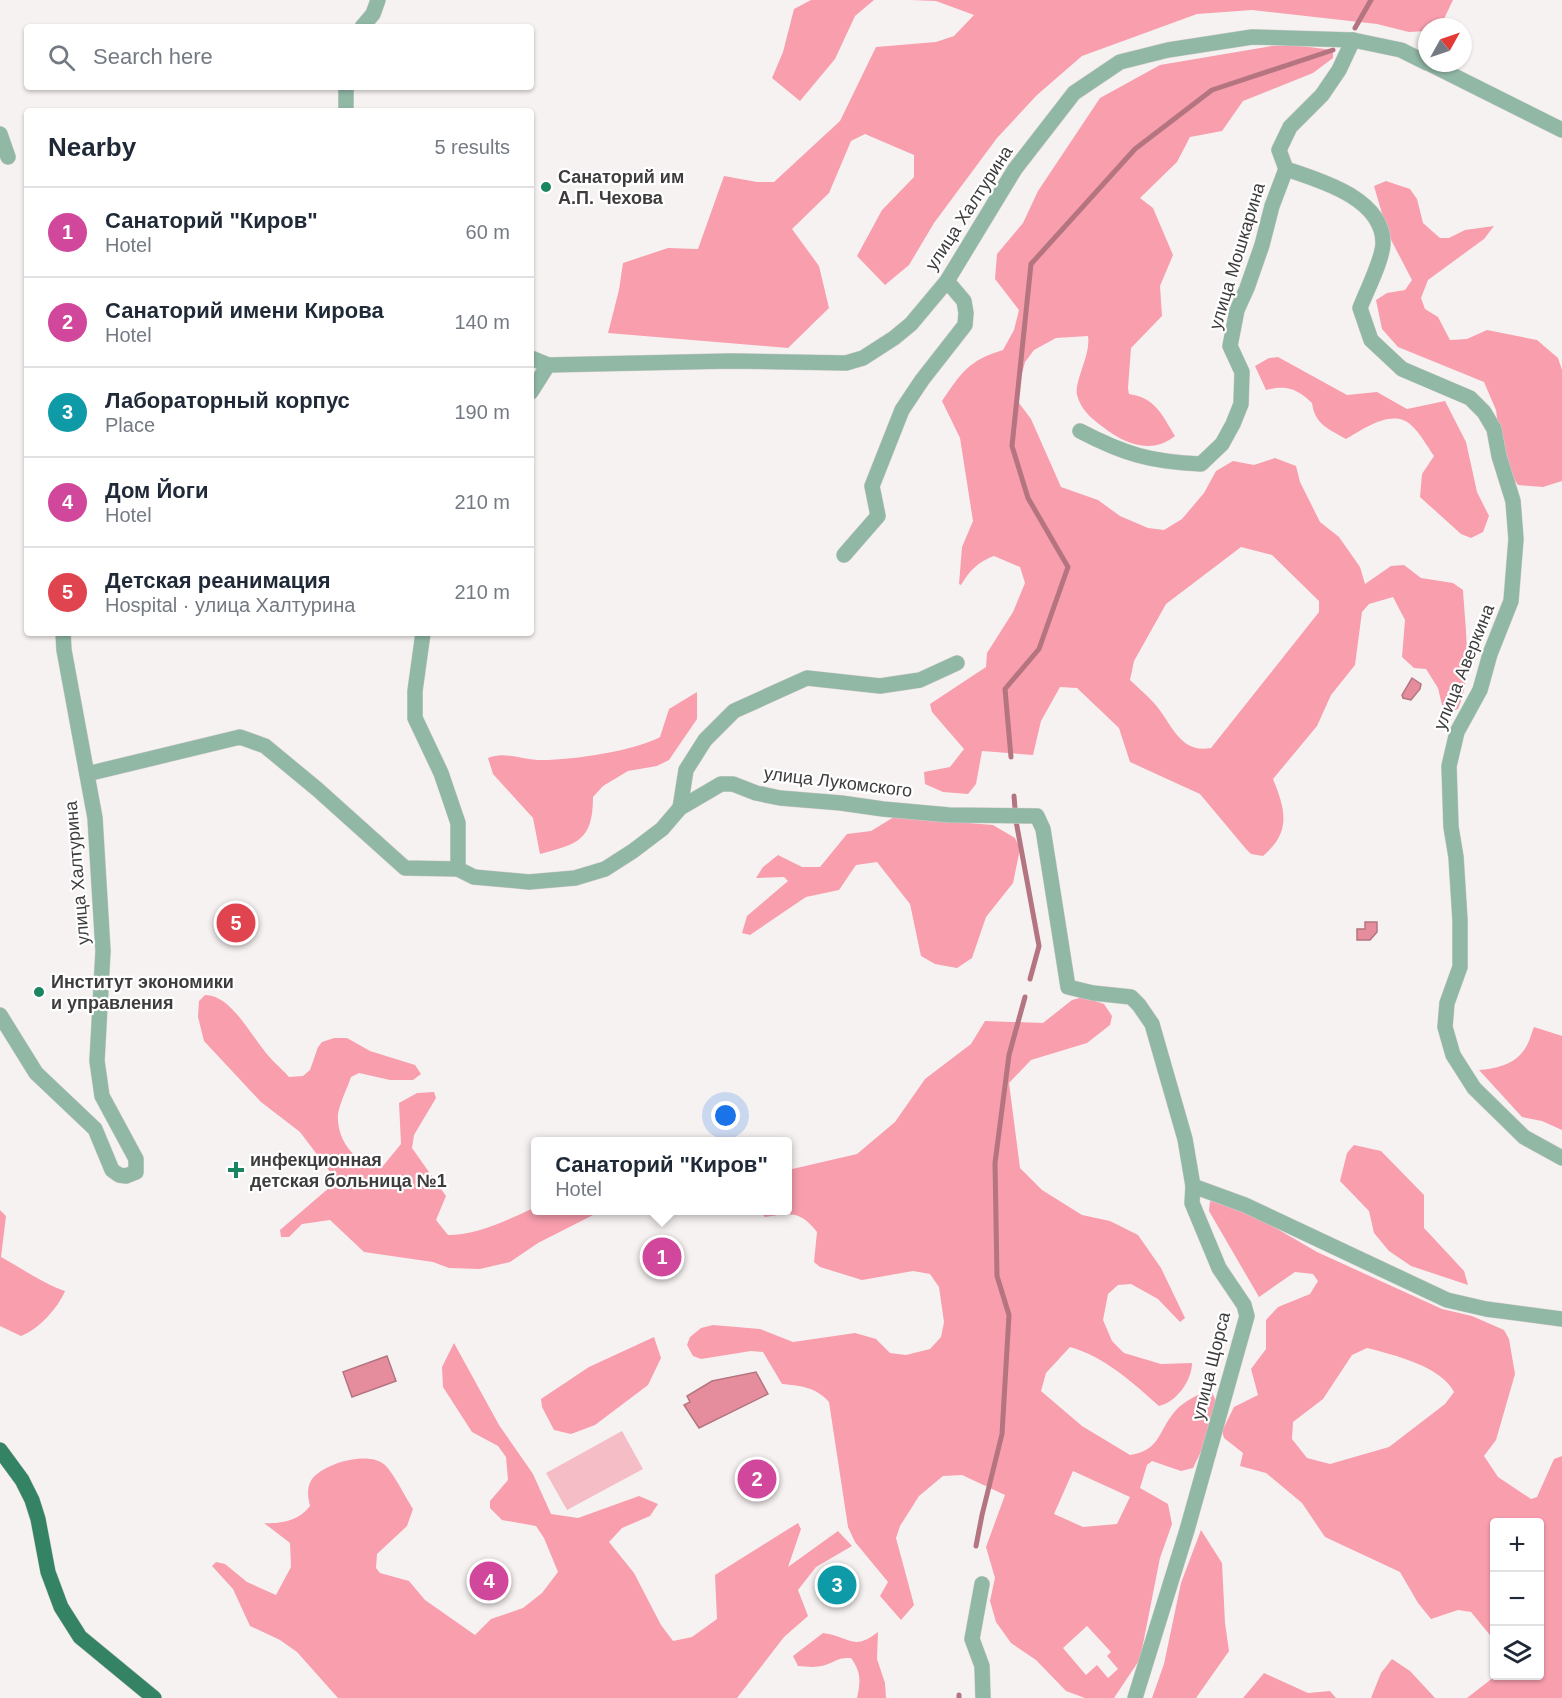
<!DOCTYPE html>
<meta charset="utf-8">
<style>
body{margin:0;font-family:Helvetica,sans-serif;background:#f2f2f3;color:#1f2937}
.controls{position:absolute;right:18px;bottom:18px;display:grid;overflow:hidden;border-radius:6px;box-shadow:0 2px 4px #0004}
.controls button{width:54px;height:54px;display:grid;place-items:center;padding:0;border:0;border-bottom:2px solid #e0e1e3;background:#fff;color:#1f2937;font:30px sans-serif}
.compass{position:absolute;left:1418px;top:18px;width:54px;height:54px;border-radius:50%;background:#fff;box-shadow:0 2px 4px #0004;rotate:50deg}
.you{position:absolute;left:726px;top:1116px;width:21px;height:21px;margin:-15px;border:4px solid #fff;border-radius:50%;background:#1a73e8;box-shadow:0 0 0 9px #1a73e833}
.badge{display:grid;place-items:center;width:39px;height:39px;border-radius:50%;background:#db2777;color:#fff;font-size:20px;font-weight:700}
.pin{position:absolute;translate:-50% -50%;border:3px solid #fff;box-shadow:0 2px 6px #0006}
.popup{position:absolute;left:531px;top:1137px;width:261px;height:78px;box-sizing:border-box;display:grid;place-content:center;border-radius:6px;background:#fff;filter:drop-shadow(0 2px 4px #0005);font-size:20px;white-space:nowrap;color:#747a83}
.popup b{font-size:22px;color:#1f2937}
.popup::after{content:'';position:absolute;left:50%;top:100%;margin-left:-12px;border:12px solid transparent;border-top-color:#fff}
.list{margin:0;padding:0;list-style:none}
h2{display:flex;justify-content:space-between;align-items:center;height:78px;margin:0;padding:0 24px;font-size:26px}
h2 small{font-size:20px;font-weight:400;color:#747a83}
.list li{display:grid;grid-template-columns:39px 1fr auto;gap:18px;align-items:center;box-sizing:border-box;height:90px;padding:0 24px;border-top:2px solid #e0e1e3}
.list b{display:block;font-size:22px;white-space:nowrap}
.list p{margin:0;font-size:20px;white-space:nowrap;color:#747a83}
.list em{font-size:20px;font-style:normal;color:#747a83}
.icon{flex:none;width:33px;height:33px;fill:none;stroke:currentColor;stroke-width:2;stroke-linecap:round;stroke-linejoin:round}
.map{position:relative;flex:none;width:1562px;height:1698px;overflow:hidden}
.search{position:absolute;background:#fff;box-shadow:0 2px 4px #0004;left:24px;top:24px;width:510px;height:66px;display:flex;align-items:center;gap:15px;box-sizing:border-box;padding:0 21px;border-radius:6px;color:#747a83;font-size:22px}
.panel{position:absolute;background:#fff;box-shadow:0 2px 4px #0004;left:24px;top:108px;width:510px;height:528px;border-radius:6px}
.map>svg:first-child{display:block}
.green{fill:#f5bdc5}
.forest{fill:#f89ead;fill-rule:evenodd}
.water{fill:#e68d9d;stroke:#b47580;stroke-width:1.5}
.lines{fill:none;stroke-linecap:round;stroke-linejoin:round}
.stream{stroke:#b47580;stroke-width:5}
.minor-casing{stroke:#d2cece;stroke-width:16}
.major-casing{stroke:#d2cece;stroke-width:16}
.minor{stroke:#91b7a5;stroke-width:15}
.major{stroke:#348364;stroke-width:15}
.poi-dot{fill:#1b8460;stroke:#fff;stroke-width:2}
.labels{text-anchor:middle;stroke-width:4.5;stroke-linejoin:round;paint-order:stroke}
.poi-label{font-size:18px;font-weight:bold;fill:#3e3c3c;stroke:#fff;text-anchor:start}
.street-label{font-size:18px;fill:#3e3c3c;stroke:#fff}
</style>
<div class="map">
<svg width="1562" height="1698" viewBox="0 0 1562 1698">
<rect width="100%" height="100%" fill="#f7f2f2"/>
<!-- green -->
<polygon class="green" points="622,1431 643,1469 567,1510 546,1473"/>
<!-- forest -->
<g class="forest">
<polygon points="811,0 874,0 855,16 835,59 800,101 772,78 783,52 794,9"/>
<polygon points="911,0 1453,0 1440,27 1427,27 1427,31 1409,32 1377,24 1252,10 1197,14 1082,56 1037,95 997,138 934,223 909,265 885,285 857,256 882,210 914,177 914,155 865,134 851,141 829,193 792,229 819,266 829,308 788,348 608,333 619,290 623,263 668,248 698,249 724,176 757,182 774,182 840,121 876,47 936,42 954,36 974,15 936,1"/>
<path d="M1272,46H1301L1333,50V58L1313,73L1243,101L1222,131L1190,137L1177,162L1140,198L1153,208L1173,255L1160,286L1162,316L1131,348L1128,388L1129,394C1156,398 1162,415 1175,436C1151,455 1125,444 1103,427C1091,418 1081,410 1077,395C1074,381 1091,355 1088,336L1056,338L1034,350L1025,362L1018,389L1019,403L1031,419L1061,487L1098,500L1120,516L1148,528L1164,530L1182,519L1204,493L1216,471L1233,461L1254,465L1275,458L1296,466L1300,482L1320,522L1339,537L1360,567L1365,584L1391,566L1404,565L1421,578L1453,583L1463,590C1465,626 1473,676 1458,709L1452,711L1442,705L1438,688L1426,669L1414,668L1402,657L1405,620L1393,597L1369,604L1362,612L1355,665L1331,695L1317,726L1273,779C1286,811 1291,832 1263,856L1251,854L1246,849L1200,794L1130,762L1119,728L1077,688L1060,687L1041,721L1033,755L982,751L976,784L968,794L943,792L925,784L924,772L950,767L964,749L932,712L930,704L986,667L987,653L1013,612L1025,583L1020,567L994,556C978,562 970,570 961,585L959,584L962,547L973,521L960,438L942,401C961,373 969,360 1003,350L1014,330L1019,310L995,279L997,254L1023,223L1038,191L1100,98L1160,65ZM1241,547L1272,555L1319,601V612L1211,748C1179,754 1172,723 1154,703C1147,695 1138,688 1130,680L1134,661L1166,604Z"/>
<polygon points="1386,181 1410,189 1417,199 1423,223 1440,238 1449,238 1465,230 1494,226 1484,239 1428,280 1421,298 1425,309 1438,317 1450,340 1467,339 1487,330 1537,340 1558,358 1562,370 1562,481 1543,487 1518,485 1503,463 1496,410 1484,382 1398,347 1382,329 1376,300 1387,293 1405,290 1412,280 1388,234 1374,186"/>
<path d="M1278,357L1347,395L1377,392L1407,409L1445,401L1466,442L1477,492L1489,516L1483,532L1471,538L1461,534L1420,497L1422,474L1434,456C1427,446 1420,433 1411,425C1392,408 1364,429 1346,439C1329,429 1315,425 1312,403C1296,388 1287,385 1266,390L1255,366L1269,358Z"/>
<path d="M697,692V719L669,760L657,766L628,771L603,786L593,797C593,841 577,844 540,854L533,818L493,774L488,758C503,751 521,759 538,760C567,761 635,751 660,737L669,709Z"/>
<polygon points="894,817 993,825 1015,838 1020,849 1013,883 986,917 972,958 957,968 935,964 921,956 910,904 877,862 856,865 839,890 806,897 750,935 742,933 747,916 788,881 784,877 756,878 763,867 778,855 802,867 820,867 847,834 871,831"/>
<path d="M205,995C230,995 249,1032 263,1049C270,1059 281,1068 289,1077L303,1076L310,1070L318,1047L322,1042L334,1038H347L370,1051L415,1065L421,1074L413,1080H390L359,1073L351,1077C347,1089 340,1102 338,1114C336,1140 356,1167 383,1166L401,1144L399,1103L417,1093L434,1092L436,1098L414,1135L412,1148L446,1196L436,1220L448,1235C478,1235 509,1219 536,1207V1210L601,1211L538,1243L510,1262L480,1269L449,1268L433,1262L364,1252L330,1220L302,1224L289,1237H281L280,1230L337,1181L300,1132L261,1102L204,1041L198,1017L199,1001Z"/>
<path d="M1083,997L1104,1004L1112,1016L1110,1025L1087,1043L1031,1060L1009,1083L1020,1168L1042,1190L1082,1215L1110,1221L1138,1235L1161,1268L1185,1318L1180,1322L1158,1299L1131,1284L1118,1285L1108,1294L1103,1320L1112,1341L1124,1353L1161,1364L1192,1363C1192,1380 1177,1402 1159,1406C1132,1382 1105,1357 1070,1347L1046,1373L1041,1391L1082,1426L1130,1455C1159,1450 1157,1435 1172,1415C1181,1402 1197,1395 1211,1389L1216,1402L1210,1433L1193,1468L1181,1471L1152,1461L1147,1465L1140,1488L1168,1504L1172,1524L1160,1558L1140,1659L1114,1698H1085L1066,1691L1036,1660L1011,1643L996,1622L990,1601L995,1578L986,1547L1005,1495L962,1475L943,1476L919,1496L900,1526L896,1538L914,1605L901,1620L880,1596L888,1582L855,1542L848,1527L829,1402C816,1387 801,1386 782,1384L763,1352L751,1351L701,1359L693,1356L687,1345L690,1337L701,1328L713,1325L760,1329L793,1342L855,1333L876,1339L890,1353L906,1355L930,1349L941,1337L944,1322L939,1287L930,1274L913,1271L862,1280L820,1267L814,1262L817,1232C800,1210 790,1213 765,1217L759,1211L788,1210V1170L857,1154L895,1122L925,1079L971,1044L985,1021L1043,1023L1072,1000ZM1073,1471L1130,1497L1117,1524L1083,1527L1054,1514ZM1087,1626L1111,1652L1107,1656L1118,1669L1108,1678L1097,1665L1086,1675L1063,1648Z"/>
<path d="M1534,1027L1562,1036V1130L1542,1121L1522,1117L1479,1070C1495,1069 1515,1064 1524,1050C1529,1044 1531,1034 1534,1027Z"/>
<polygon points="1354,1145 1381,1151 1424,1195 1424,1228 1464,1271 1468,1285 1411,1266 1389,1251 1374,1233 1369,1211 1340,1181 1347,1153"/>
<path d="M1210,1201L1243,1209L1317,1252L1442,1309L1472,1316L1504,1330L1509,1339L1515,1374L1496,1440L1484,1456L1498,1477L1531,1499L1537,1497L1554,1459L1562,1456V1698H1467L1494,1677V1673V1676H1540V1522H1494V1640L1471,1612L1458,1610L1431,1619L1418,1603L1400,1572L1325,1537L1302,1503L1266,1473L1240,1466L1243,1453L1224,1438L1222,1431L1234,1407L1258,1395L1251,1369L1266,1349V1320L1278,1307L1310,1294L1318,1281L1313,1274L1295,1272L1259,1297L1209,1211ZM1367,1348C1394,1355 1441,1366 1454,1392L1445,1404L1389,1447L1330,1464L1307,1458L1292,1439L1293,1422L1323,1399L1352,1355Z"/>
<path d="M0,1210L6,1216L1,1257C23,1269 42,1283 65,1291C58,1308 39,1329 21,1336L0,1326Z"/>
<polygon points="654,1337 661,1358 648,1385 595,1425 571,1434 554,1430 542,1407 541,1399 589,1367"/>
<path d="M454,1343L499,1425L533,1474L551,1514L578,1518L639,1496L658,1504L650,1516L622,1528L609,1542L634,1573L661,1625L673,1641L692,1637L717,1619L715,1575L798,1523L801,1529L788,1567L838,1531L852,1546L816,1567L798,1590L808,1616L784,1637L737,1698H338L297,1652L280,1640L250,1626L233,1589L212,1566L216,1562L225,1564L247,1582L276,1595L291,1567L290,1543L264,1523C281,1524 299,1521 310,1506C308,1497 306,1488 312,1479C324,1463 369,1450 385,1465C395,1475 405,1497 413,1509L407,1526L377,1554L376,1568L380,1573L409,1581L425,1600L475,1635L491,1619L523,1608L542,1593L558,1572L544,1538L536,1526L502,1520L490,1508V1501L508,1480L506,1457L498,1446L472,1432L443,1387L442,1367Z"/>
<polygon points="1201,1530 1222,1563 1225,1623 1229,1651 1196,1698 1152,1698 1164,1664 1181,1583"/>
<path d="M878,1632L877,1659L885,1683L886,1698H857C861,1681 861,1672 851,1658C837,1658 839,1660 828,1664C818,1668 808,1667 798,1666L793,1656L823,1633C850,1636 852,1652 878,1632Z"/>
<polygon points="1392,1659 1410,1671 1435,1698 1371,1698 1381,1673"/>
<polygon points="1264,1673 1308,1693 1330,1691 1336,1698 1243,1698"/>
</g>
<!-- water -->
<g class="water">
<polygon points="1412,678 1421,684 1420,689 1411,700 1403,698 1402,695"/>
<polygon points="1365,922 1377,922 1377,932 1370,940 1357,940 1357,929 1365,929"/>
<polygon points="387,1356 396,1381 352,1397 343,1372"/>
<polygon points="756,1372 768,1394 699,1428 684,1405 690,1402 687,1396 712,1381"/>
</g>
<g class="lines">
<!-- stream -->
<g class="stream">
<polyline points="1355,28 1371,0"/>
<polyline points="1011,757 1005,689 1039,649 1068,567 1028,498 1012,446 1031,264 1135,149 1212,90 1333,50"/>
<polyline points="1014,796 1016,821 1039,946 1030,979"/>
<polyline points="976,1546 982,1515 1002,1434 1009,1315 997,1276 995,1163 1009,1055 1025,997"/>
<polyline points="959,1695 959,1698"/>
</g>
<!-- minor casing -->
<g class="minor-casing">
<g id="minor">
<polyline points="362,27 373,14 378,0"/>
<path d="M1353,40L1339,70L1322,95L1290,127L1279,150L1286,169C1319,180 1383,198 1383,243C1383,259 1366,292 1360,308L1371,340L1402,369L1470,398L1484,412L1494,429L1499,456L1513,501L1516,539L1511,601L1490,654L1480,690L1457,732L1449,766L1451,827L1456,857L1460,920V967L1447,1003L1445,1027L1453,1055L1474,1088L1524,1137L1562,1158"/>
<polyline points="1428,63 1562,130"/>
<polyline points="346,87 346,111"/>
<polyline points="0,134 8,157"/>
<polyline points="531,358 548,365 730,361 846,363 863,358 894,338 911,324 947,281 1015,169 1074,93 1120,62 1168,50 1252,37 1353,40 1401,50 1427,63"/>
<polyline points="531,392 548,365"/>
<path d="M1080,431C1124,454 1151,462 1201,464L1222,444L1233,424L1241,404L1242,372L1230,346L1237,310L1247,288L1262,245L1272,206L1286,169"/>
<polyline points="844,555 878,516 872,486 902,410 922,380 965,325 966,313 964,301 947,281"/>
<polyline points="423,633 415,691 415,718 441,773 458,823 458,869"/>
<polyline points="87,774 240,737 265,746 317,789 405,868 458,869 474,877 529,882 575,878 605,869 633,851 662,829 680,808 721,784 733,784 756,793 780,798 841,803 883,809 949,815 1037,816 1043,829 1068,987 1093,993 1131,997 1139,1005 1152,1024 1185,1139 1193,1186 1192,1203 1219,1268 1244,1305 1247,1316 1187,1530 1135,1698"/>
<polyline points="680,808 686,770 705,740 734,711 807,678 880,686 920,680 957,663"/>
<polyline points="0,1015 36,1073 95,1129 112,1170 119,1175 126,1176 136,1172 136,1159 102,1096 97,1061 103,951 95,818 64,650 63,633"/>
<polyline points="1193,1186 1245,1205 1447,1300 1486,1309 1562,1319"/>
<polyline points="982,1584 972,1639 982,1666 983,1698"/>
</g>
</g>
<!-- major casing -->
<g class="major-casing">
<polyline id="major" points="0,1450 22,1480 32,1500 38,1519 48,1572 61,1607 80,1637 154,1698"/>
</g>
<!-- minor -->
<use href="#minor" class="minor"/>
<!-- major -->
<use href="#major" class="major"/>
</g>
<!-- markers -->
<g class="poi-dot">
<circle cx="546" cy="187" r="6"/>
<circle cx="39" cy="992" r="6"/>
<path d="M233 1161h6v6h6v6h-6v6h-6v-6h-6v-6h6z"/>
</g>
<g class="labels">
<!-- poi labels -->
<g class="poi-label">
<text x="558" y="183">Санаторий им<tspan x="558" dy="21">А.П. Чехова</tspan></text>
<text x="51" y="988">Институт экономики<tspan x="51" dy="21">и управления</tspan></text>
<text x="250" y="1166">инфекционная<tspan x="250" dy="21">детская больница №1</tspan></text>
</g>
<!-- street labels -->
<g class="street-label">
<text transform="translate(969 208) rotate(-57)" y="6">улица Халтурина</text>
<text transform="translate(1237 256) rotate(-73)" y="6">улица Мошкарина</text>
<text transform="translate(1464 667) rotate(-68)" y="6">улица Аверкина</text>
<text transform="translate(838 782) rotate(7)" y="6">улица Лукомского</text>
<text transform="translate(77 873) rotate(-95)" y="6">улица Халтурина</text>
<text transform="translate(1211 1366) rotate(-76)" y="6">улица Щорса</text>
</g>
</g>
</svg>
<div class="controls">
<button>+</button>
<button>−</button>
<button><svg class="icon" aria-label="layers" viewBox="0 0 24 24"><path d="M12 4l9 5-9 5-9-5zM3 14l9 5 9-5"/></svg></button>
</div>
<svg class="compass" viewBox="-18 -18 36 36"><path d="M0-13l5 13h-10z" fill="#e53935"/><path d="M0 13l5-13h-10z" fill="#747a83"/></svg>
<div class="you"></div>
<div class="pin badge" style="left:662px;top:1257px;background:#d1479c">1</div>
<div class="popup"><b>Санаторий &quot;Киров&quot;</b>Hotel</div>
<div class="pin badge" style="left:757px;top:1479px;background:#d1479c">2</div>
<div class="pin badge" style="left:837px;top:1585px;background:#0f9aa8">3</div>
<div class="pin badge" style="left:489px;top:1581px;background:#d1479c">4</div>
<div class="pin badge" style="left:236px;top:923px;background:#e0444e">5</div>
<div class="search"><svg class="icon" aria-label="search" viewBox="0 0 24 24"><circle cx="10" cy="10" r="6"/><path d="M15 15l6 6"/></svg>Search here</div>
<section class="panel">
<h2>Nearby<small>5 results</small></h2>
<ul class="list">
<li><span class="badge" style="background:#d1479c">1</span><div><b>Санаторий &quot;Киров&quot;</b><p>Hotel</p></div><em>60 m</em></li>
<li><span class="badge" style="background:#d1479c">2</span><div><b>Санаторий имени Кирова</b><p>Hotel</p></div><em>140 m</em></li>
<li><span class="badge" style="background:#0f9aa8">3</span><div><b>Лабораторный корпус</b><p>Place</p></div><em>190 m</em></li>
<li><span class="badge" style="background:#d1479c">4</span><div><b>Дом Йоги</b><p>Hotel</p></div><em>210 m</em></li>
<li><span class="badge" style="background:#e0444e">5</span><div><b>Детская реанимация</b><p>Hospital · улица Халтурина</p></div><em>210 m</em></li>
</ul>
</section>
</div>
